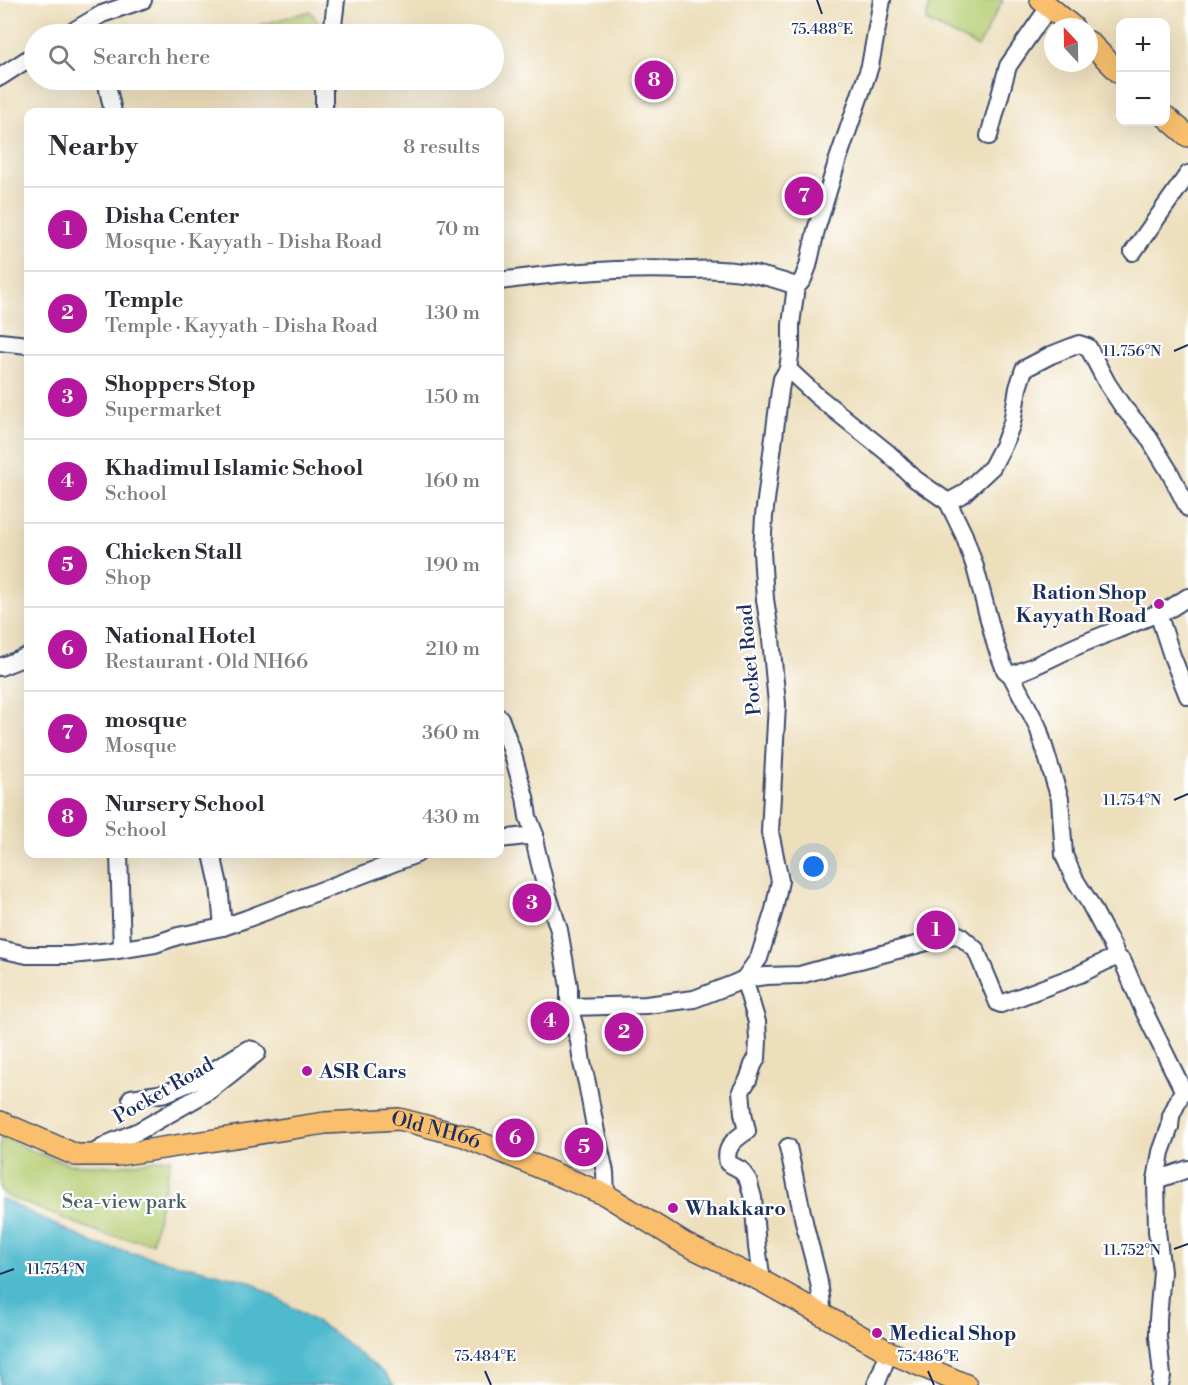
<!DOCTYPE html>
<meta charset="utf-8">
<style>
body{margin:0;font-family:"Libre Bodoni",serif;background:#f2f2f3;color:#2b2b33}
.controls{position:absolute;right:18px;top:18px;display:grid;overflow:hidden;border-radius:12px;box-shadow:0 6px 24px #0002}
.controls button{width:54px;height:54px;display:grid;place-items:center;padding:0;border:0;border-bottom:2px solid #e1e1e2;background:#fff;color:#2b2b33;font:30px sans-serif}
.compass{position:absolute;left:1044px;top:18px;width:54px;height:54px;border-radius:50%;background:#fff;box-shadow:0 6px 24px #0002;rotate:338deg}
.you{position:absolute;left:814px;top:867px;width:21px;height:21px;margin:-15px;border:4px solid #fff;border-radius:50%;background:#1a73e8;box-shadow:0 0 0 9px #1a73e833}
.badge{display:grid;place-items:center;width:39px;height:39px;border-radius:50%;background:#b5179e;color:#fff;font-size:20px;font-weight:700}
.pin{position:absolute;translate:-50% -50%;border:3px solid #fff;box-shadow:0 2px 6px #0006}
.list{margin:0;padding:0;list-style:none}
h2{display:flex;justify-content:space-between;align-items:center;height:78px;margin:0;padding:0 24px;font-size:26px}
h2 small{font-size:20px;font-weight:400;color:#7c7c81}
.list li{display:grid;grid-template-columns:39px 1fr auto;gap:18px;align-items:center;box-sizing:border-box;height:84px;padding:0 24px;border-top:2px solid #e1e1e2}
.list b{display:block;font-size:22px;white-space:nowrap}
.list p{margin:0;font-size:20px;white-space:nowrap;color:#7c7c81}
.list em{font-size:20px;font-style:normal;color:#7c7c81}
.icon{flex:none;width:33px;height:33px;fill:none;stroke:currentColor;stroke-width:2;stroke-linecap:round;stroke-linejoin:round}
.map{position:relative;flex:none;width:1188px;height:1385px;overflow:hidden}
.search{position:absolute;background:#fff;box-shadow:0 6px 24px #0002;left:24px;top:24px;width:480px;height:66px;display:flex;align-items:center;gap:15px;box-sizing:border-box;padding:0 21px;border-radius:33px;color:#7c7c81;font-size:22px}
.panel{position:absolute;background:#fff;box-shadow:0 6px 24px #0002;left:24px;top:108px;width:480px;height:750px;border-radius:12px}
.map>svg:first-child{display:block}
.built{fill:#edd0e8}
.green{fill:#b5cc71;stroke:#687e68;stroke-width:1.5}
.water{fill:#50bacd;stroke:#367496;stroke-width:1.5}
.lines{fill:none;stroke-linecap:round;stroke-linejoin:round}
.minor-casing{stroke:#3a496c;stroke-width:20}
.major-casing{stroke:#3a496c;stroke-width:24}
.minor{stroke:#fff;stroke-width:16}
.major{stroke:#f9bf6d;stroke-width:21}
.ticks{fill:none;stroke:#1b2f5e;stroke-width:2}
.poi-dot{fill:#b5179e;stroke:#fff;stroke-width:2}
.labels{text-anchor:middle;stroke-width:4.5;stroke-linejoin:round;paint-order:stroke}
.poi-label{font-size:20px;font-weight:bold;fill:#1b2f5e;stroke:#fff;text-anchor:start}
.street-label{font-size:20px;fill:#1b2f5e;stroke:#fff}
.park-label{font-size:20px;fill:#495e64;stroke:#fff}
.ticks-label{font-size:15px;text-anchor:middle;fill:#1b2f5e;stroke:#fff;stroke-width:4.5;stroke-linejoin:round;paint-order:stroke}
</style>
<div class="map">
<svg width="1188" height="1385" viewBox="0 0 1188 1385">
<rect width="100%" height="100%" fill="#fff"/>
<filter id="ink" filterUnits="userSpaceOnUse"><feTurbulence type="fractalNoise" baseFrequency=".0167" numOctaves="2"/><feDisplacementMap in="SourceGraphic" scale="12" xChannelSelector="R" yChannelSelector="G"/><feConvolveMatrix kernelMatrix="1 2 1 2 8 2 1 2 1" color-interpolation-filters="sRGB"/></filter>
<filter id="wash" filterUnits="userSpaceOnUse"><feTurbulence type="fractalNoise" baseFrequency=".008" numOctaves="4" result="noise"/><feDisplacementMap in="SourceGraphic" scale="24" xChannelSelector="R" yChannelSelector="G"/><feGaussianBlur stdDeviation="1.35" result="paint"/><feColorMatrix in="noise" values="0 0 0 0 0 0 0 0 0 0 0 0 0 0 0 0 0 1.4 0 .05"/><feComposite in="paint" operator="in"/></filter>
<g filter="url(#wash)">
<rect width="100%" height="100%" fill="#eddfbc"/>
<!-- built -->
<polygon class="built" points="662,61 669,78 646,88 638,70"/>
<!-- green -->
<g class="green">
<polygon points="930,0 1003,0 978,47 926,21"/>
<polygon points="310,11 319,24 319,34 243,34 242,30"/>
<polygon points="0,1136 30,1150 69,1164 114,1166 171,1158 152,1243 106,1235 9,1197 0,1190"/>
</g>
<!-- water -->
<polygon class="water" points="0,1198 95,1244 249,1281 331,1331 385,1374 394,1385 0,1385"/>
</g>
<g filter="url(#ink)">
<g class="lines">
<!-- minor casing -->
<g class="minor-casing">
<g id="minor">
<polyline points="68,34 102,14 143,0"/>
<polyline points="332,34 336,0"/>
<polyline points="0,77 34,55"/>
<polyline points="106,80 113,112"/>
<polyline points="324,112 324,89 326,80"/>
<polyline points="989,136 1008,66 1049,7"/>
<polyline points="1133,252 1188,174"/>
<path d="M500,281C562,272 624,267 688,270C698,270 709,269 720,270C746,271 771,277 796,286L800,283L803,279L808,266L816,230L837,162L870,66L882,0"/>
<path d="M796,286L791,325V348L788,369L817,396L888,453L915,479L948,502L964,535L975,567L996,646L1005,670L1011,675C1037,667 1059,653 1084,643C1108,633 1133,624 1158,613"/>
<polyline points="0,342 28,345"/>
<polyline points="948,502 963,494 992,467 1004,444 1012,423 1018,388 1024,369 1051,355 1079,344 1088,347 1107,383 1123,407 1147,435 1169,471 1188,508"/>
<polyline points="1188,597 1171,608 1158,613 1172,656 1188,696"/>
<polyline points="0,667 28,656"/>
<polyline points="1011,675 1038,727 1060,799 1064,855 1074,878 1089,902 1113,947 1117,957 1123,962 1144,1011 1183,1090 1171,1116 1170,1127 1161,1152 1156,1180 1157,1231 1162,1272 1158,1319 1158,1337 1162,1376 1160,1385"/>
<polyline points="500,718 511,748 525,797 528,817 535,835 535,844 546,889 559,930 569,987 569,1007 579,1041 582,1063 587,1083 596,1132 601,1154 605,1172 606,1195"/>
<polyline points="500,839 535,835"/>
<polyline points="119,854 122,949"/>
<polyline points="212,854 219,885 223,927"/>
<polyline points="0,949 27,955 71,955 111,951 155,944 178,936 223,927 246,919 417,854"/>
<polyline points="569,1007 646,1005 694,999 733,984 744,979 766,976 800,975 825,968 860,960 949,936 959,935 976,950 998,1003 1001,1004 1080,974 1104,962 1117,957"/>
<path d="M788,1147C794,1173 799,1200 805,1226C812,1256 822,1282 822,1314"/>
<polyline points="90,1155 110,1143 139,1131 209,1091 257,1053 253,1050 248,1049 201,1078 166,1093 131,1098"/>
<polyline points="1156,1180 1188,1169"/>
<path d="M762,1281L757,1247L753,1198L748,1180L741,1170L728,1163C724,1147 735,1139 747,1131L743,1113L741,1091L748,1080L753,1065L757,1058L758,1040L757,1022L744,979L759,958L774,910L780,881L770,832L777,704L771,639L765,599L762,552L764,516L780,390L782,379L788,369"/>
<polyline points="876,1385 889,1352"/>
</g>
</g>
<!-- major casing -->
<g class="major-casing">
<g id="major">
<polyline points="1041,0 1073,27"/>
<polyline points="1089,42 1120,73"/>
<polyline points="1166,117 1188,136"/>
<path id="s1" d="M0,1122L76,1155H117L325,1123L399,1119L464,1136L606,1195L685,1244L762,1281L889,1352L966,1385"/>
</g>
</g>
<!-- minor -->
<use href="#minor" class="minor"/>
<!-- major -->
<use href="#major" class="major"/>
</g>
</g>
<!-- ticks -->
<path class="ticks" d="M817,0L822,14M1174,351L1188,345M1174,800L1188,794M1174,1249L1188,1244M0,1274L14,1269M485,1371L491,1385M928,1371L934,1385"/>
<!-- markers -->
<g class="poi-dot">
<circle cx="1159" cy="604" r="6"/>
<circle cx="307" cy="1071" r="6"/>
<circle cx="673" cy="1208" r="6"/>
<circle cx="877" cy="1333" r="6"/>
</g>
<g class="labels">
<!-- poi labels -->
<g class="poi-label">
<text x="1147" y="599" text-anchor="end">Ration Shop<tspan x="1147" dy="23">Kayyath Road</tspan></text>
<text x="319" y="1078">ASR Cars</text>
<text x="685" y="1215">Whakkaro</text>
<text x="889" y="1340">Medical Shop</text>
</g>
<!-- street labels -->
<g class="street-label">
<text transform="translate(749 660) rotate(-95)" y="7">Pocket Road</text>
<text transform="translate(163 1090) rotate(-30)" y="7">Pocket Road</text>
<text dy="7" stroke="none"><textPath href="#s1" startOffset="447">Old NH66</textPath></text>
</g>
<!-- park labels -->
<g class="park-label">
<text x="124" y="1208">Sea-view park</text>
</g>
</g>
<g class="ticks-label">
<text x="822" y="34">75.488°E</text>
<text x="1132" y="356">11.756°N</text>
<text x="1132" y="805">11.754°N</text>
<text x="1132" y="1255">11.752°N</text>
<text x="56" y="1274">11.754°N</text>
<text x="485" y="1361">75.484°E</text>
<text x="928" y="1361">75.486°E</text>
</g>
</svg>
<div class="controls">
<button>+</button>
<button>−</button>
</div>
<svg class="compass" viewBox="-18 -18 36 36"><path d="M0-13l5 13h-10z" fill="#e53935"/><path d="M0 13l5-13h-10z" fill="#7c7c81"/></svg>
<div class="you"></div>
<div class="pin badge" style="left:936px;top:930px">1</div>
<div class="pin badge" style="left:624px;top:1032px">2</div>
<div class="pin badge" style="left:532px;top:903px">3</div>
<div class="pin badge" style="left:550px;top:1021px">4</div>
<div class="pin badge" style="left:584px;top:1147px">5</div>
<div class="pin badge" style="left:515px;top:1138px">6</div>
<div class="pin badge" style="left:804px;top:196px">7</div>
<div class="pin badge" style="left:654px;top:80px">8</div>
<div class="search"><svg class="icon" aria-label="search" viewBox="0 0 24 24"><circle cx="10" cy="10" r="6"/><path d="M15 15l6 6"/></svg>Search here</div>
<section class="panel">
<h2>Nearby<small>8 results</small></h2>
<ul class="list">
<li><span class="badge">1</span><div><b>Disha Center</b><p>Mosque · Kayyath - Disha Road</p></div><em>70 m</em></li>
<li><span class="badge">2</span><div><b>Temple</b><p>Temple · Kayyath - Disha Road</p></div><em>130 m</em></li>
<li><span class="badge">3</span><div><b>Shoppers Stop</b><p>Supermarket</p></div><em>150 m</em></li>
<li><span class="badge">4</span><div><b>Khadimul Islamic School</b><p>School</p></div><em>160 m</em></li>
<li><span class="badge">5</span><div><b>Chicken Stall</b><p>Shop</p></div><em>190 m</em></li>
<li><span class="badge">6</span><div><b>National Hotel</b><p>Restaurant · Old NH66</p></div><em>210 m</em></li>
<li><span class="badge">7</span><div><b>mosque</b><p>Mosque</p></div><em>360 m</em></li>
<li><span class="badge">8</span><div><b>Nursery School</b><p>School</p></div><em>430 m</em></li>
</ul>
</section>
</div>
